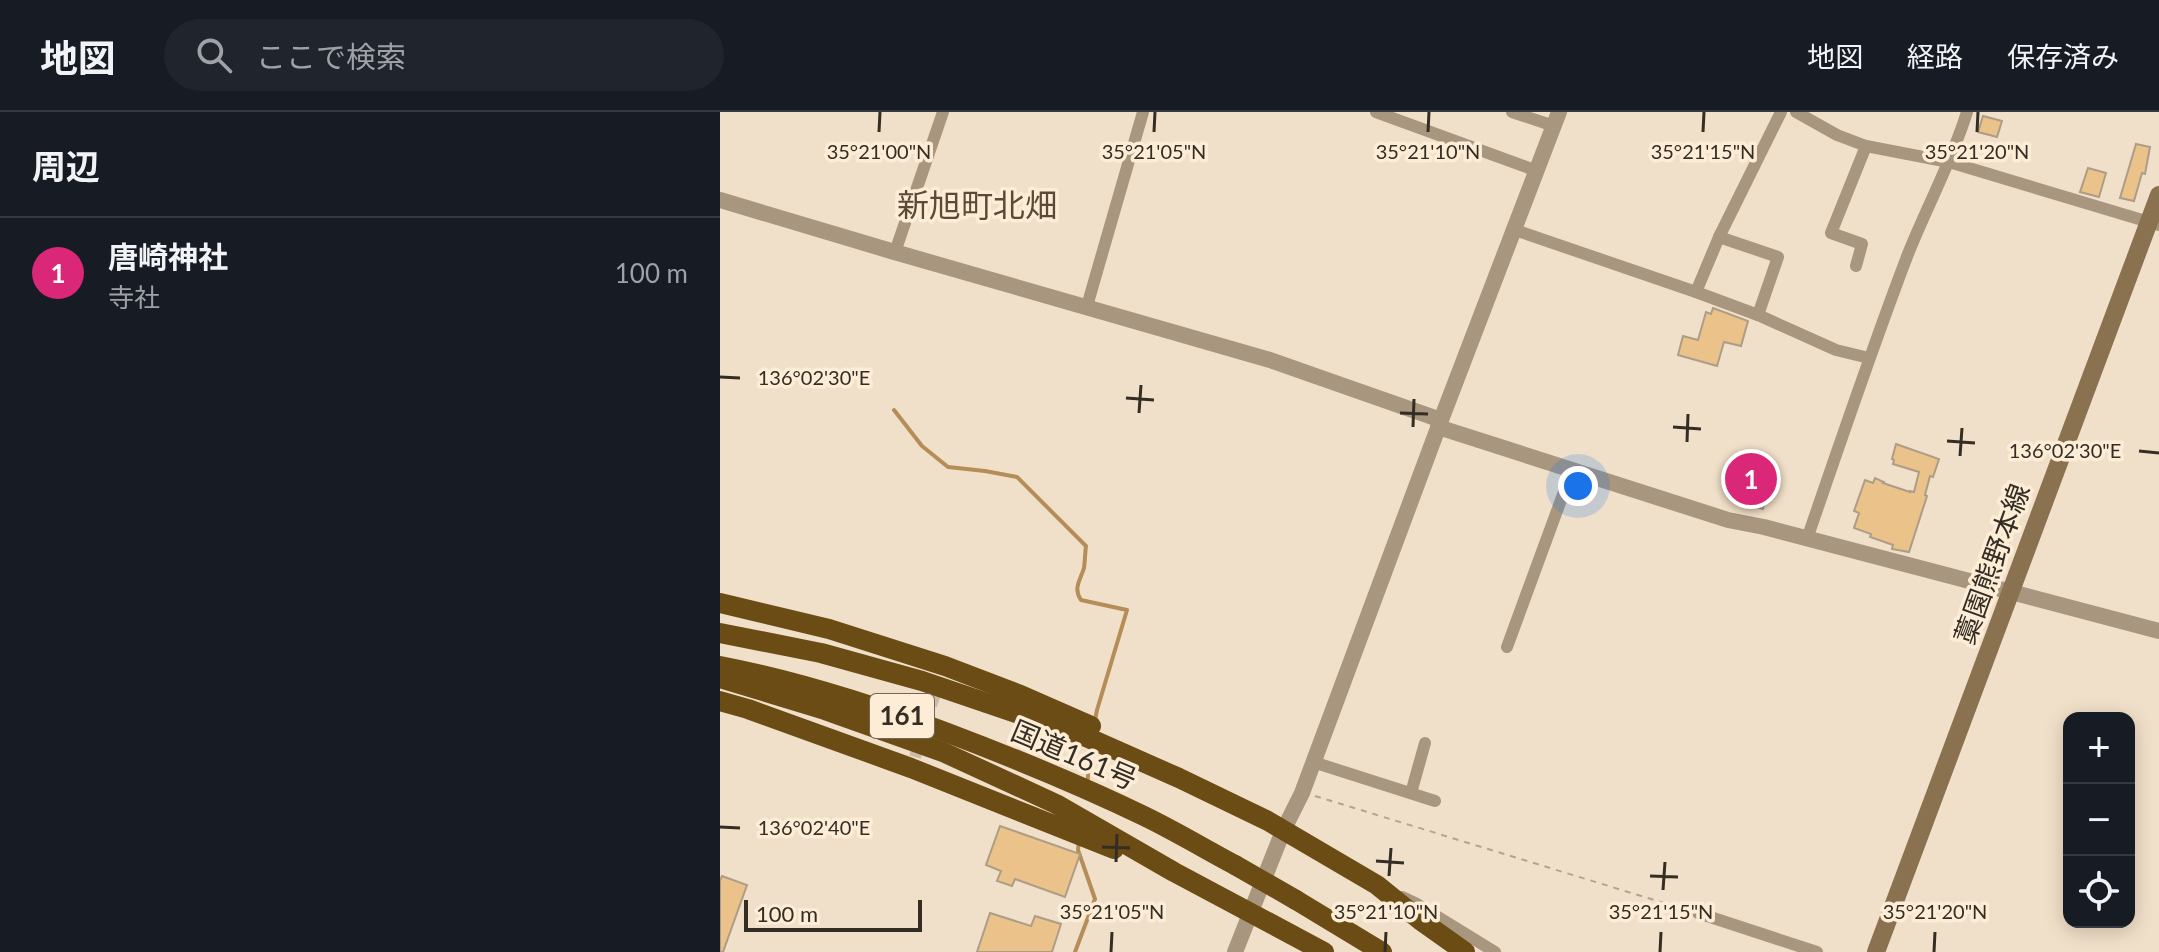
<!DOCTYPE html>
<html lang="ja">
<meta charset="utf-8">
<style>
body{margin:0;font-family:Lato,"Noto Sans JP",sans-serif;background:#20242c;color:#f1f3f6}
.controls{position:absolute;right:24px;bottom:24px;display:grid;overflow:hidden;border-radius:16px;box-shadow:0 4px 20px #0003}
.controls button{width:72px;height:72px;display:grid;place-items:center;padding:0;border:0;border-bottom:2px solid #363941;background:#171b24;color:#f1f3f6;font:40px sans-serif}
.scale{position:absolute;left:24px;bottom:20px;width:178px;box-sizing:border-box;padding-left:8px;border:4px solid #332d24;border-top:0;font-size:22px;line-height:28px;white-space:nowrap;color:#332d24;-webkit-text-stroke:6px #feedd6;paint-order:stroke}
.you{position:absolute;left:858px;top:374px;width:28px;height:28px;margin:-20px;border:6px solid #fff;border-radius:50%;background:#1a73e8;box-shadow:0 0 0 12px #1a73e833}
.badge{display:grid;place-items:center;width:52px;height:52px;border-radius:50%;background:#db2777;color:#fff;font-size:26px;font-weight:700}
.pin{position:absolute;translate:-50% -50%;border:4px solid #fff;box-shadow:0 2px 8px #0006}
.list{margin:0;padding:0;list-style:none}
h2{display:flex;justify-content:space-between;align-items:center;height:104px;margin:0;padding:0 32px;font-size:34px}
h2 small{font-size:26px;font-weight:400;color:#9ea1a6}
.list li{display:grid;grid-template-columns:52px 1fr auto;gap:24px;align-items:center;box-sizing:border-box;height:112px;padding:0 32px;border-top:2px solid #363941}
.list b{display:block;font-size:30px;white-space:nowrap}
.list p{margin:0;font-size:26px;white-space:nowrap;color:#9ea1a6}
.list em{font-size:26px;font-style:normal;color:#9ea1a6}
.icon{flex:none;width:44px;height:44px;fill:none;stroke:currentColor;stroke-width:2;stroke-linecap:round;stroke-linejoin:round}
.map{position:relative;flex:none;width:1439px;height:840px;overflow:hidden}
header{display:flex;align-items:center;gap:48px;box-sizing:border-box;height:112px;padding:0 40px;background:#171b24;border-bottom:2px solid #363941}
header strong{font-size:38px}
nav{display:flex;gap:44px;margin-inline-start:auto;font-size:28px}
.search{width:560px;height:72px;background:#20242c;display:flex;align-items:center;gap:20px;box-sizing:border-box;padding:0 28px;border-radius:44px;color:#9ea1a6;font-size:30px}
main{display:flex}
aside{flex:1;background:#171b24}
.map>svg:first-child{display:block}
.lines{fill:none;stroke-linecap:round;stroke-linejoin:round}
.stream{stroke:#b48d57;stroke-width:4}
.building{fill:#eac28a;stroke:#ad9d87;stroke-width:2}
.minor-tunnel{stroke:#cbbca8;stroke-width:12;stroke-dasharray:12 6;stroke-linecap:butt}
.path{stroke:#b1a492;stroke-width:2;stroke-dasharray:6 6;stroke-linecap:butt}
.minor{stroke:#a8967f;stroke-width:12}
.tertiary{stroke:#a8967f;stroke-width:16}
.secondary{stroke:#8a714f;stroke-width:18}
.trunk{stroke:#6c4c15;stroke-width:20}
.trunk-bridge{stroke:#6c4c15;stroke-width:20}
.ticks{fill:none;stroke:#332d24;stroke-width:3}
.labels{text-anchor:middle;stroke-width:7;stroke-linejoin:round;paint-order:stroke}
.shield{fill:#feedd6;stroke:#706759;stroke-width:2}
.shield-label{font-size:26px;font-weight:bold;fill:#332d24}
.street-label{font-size:28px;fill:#332d24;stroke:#feedd6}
.quarter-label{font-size:32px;fill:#594b38;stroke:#feedd6}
.ticks-label{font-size:20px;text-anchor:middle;fill:#332d24;stroke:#feedd6;stroke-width:7;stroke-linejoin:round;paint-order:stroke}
</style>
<header>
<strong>地図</strong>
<div class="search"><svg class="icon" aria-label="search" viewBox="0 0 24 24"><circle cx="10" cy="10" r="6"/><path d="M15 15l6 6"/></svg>ここで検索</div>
<nav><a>地図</a><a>経路</a><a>保存済み</a></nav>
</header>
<main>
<aside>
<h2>周辺<small></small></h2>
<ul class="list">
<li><span class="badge">1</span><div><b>唐崎神社</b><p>寺社</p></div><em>100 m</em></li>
</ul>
</aside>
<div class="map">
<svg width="1439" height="840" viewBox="0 0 1439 840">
<rect width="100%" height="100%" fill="#f1e0c9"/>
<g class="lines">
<!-- stream -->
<g class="stream">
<path d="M174,298L202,334L228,355L265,359L297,365L366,434C365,441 365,449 364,456C360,469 353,476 361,488L407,498L377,598L375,608"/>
<polyline points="367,672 372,633"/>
<polyline points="355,840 375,787 358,738 359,728"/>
</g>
</g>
<!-- building -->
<g class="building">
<polygon points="1263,4 1282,9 1277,25 1258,20"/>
<polygon points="1416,32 1430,35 1425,62 1422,61 1414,89 1400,86"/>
<polygon points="1368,56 1386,61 1379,85 1360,80"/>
<polygon points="993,196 1028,209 1021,234 1004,230 997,254 958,243 963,224 978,228 986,200 991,202"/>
<polygon points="1176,332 1219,347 1213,365 1210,364 1205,383 1207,384 1189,440 1172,437 1173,433 1150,425 1151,422 1134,416 1139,401 1134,399 1145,368 1153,371 1155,366 1164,370 1163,371 1190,380 1190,379 1194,380 1199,360 1173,352 1174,348 1172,347"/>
<polygon points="1041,363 1051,365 1043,397 1033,394"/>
<polygon points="280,714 360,742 345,785 295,767 292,774 277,769 281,759 266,753"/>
<polygon points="2,764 27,773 3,840 0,840 0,769"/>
<polygon points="270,801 311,814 315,804 341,812 332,840 257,840"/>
</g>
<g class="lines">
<!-- minor-tunnel -->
<polyline class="minor-tunnel" points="195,645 218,572"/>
<!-- path -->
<polyline class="path" points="595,684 967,798"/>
<!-- minor -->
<g class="minor">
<polyline points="656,0 817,59"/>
<polyline points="792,0 834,14"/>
<polyline points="1076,0 1117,23 1146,34 1229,50 1439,113"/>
<polyline points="795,118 976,180 1038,203 1116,238 1149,246"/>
<polyline points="999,125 1058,145 1038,203"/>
<polyline points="175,140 223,0"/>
<polyline points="1136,154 1142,132 1111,121 1146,34"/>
<polyline points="976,180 999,125 1061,0"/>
<polyline points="367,194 423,0"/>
<path d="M1087,427C1120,331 1152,236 1188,142C1207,94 1232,49 1247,0"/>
<polyline points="787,535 852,358"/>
<polyline points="593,650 715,689"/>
<polyline points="691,681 705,631"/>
<polyline points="682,785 697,792 775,840"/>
<polyline points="978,801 1097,840"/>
</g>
<!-- tertiary -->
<g class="tertiary">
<polyline points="0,88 171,139 550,248 721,308"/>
<polyline points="718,315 1008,408 1044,415 1439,519"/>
<polyline points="515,840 563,719 582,681 721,308 839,0"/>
</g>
<!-- secondary -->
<polyline class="secondary" points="1156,840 1439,83"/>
<!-- trunk -->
<g class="trunk">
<polyline points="0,491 109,517 225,554 298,582 371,614"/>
<polyline points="0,521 101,541 202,569 364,624 459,666 548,709 657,773 700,808 745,840"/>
<path d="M0,554C78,569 153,593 228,621C294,646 360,673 424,704C455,719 485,737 515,753"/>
<polyline points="0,566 105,598 223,640 336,692 454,760 604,840"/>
<polyline points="0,589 28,597 191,656 394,737"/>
<polyline points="576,788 662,840"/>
</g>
<!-- trunk-bridge -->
<polyline class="trunk-bridge" points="515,753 576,788"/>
</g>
<!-- ticks -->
<path class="ticks" d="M159,20L160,0M434,20L435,0M708,20L709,0M983,20L984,0M1257,20L1258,0M0,265L20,266M406,286L434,288M419,301L421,273M680,301L708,302M693,315L694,287M953,315L981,317M1227,329L1255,331M967,330L968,302M1419,339L1439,341M1240,344L1242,316M0,715L20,716M382,735L410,736M656,749L684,751M396,750L397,722M669,764L671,736M930,764L958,765M943,778L945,750M391,840L392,820M665,840L666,820M940,840L941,820M1214,840L1215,820"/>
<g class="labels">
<!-- shield labels -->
<rect class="shield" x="150" y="582" width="64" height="44" rx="6"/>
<g class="shield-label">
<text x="182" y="613">161</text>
</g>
<!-- street labels -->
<g class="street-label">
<text transform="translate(1272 452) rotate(-70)" y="10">藁園熊野本線</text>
<text transform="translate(354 643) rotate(23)" y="10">国道161号</text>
</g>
<!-- quarter labels -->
<g class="quarter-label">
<text x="257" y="105">新旭町北畑</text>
</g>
</g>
<g class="ticks-label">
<text x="159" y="47">35°21'00"N</text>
<text x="434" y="47">35°21'05"N</text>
<text x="708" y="47">35°21'10"N</text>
<text x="983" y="47">35°21'15"N</text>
<text x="1257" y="47">35°21'20"N</text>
<text x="94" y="273">136°02'30"E</text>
<text x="1345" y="346">136°02'30"E</text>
<text x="94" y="723">136°02'40"E</text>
<text x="392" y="807">35°21'05"N</text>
<text x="666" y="807">35°21'10"N</text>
<text x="941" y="807">35°21'15"N</text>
<text x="1215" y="807">35°21'20"N</text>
</g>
</svg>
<div class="controls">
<button>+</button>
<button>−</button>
<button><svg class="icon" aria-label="locate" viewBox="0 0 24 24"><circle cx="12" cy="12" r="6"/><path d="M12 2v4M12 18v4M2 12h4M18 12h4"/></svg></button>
</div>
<div class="scale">100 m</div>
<div class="you"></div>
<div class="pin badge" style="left:1031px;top:367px">1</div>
</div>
</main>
